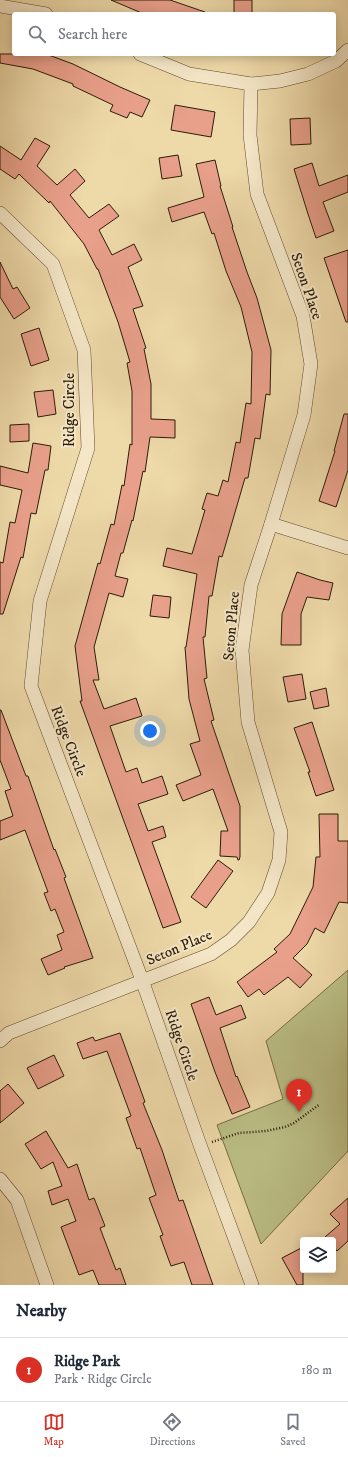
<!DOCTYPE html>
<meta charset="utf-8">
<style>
body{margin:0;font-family:"IM FELL DW Pica",serif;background:#f2f2f3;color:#1f2937}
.controls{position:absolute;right:12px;bottom:12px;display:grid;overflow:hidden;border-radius:4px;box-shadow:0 2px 10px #0003}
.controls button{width:36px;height:36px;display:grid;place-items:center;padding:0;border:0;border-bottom:1px solid #e0e1e3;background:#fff;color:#1f2937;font:20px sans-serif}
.you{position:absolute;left:150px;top:731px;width:14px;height:14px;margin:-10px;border:3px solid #fff;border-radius:50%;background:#1a73e8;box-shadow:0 0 0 6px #1a73e833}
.badge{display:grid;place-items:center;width:26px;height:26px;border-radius:50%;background:#d93025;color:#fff;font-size:13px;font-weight:700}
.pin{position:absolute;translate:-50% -33px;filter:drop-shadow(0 1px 2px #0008)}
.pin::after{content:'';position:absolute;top:21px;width:14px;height:12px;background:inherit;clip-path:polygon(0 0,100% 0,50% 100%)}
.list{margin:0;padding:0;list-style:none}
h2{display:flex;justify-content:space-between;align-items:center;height:52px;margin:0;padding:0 16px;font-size:17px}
h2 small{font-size:13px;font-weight:400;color:#747a83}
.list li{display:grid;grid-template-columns:26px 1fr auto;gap:12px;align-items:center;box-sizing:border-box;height:64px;padding:0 16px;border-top:1px solid #e0e1e3}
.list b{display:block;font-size:15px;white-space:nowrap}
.list p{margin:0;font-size:13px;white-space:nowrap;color:#747a83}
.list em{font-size:13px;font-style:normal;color:#747a83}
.icon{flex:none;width:22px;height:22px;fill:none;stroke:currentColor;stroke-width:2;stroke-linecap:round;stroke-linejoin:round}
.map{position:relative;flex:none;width:348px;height:1285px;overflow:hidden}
.search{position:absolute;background:#fff;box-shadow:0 2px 10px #0003;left:12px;right:12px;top:12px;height:44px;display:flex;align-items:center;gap:10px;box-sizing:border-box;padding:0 14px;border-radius:4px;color:#747a83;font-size:15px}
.sheet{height:116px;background:#fff}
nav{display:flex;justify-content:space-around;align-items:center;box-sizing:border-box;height:56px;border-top:1px solid #e0e1e3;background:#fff;font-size:11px;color:#747a83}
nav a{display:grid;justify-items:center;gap:2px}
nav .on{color:#d93025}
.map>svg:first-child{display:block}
.park{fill:#bbbe86;stroke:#746d46}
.building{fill:#e9a08b;stroke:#2c1c07}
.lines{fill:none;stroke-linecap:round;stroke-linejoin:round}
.minor-casing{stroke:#5c4b30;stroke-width:14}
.path{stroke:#2c1c07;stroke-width:2.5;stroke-dasharray:1 2;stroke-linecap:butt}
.minor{stroke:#f4e6c7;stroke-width:13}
.labels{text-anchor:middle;stroke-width:4;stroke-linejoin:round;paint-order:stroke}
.street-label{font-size:15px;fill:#2c1c07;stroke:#f4e6c7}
</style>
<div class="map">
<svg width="348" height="1285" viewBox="0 0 348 1285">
<rect width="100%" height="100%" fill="#eed9a9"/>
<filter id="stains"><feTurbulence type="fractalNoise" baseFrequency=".005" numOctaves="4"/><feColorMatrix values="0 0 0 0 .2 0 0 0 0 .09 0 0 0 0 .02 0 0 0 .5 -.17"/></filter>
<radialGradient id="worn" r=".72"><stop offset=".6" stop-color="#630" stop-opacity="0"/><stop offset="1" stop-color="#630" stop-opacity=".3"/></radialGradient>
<!-- park -->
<polygon class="park" points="348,970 348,1151 261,1244 217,1125 283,1099 266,1041"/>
<!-- building -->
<g class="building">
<polygon points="111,0 170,0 205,12 205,14 144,14"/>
<rect x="234" y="0" width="18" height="14"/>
<polygon points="0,54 46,54 73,64 120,87 150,100 142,117 130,112 127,118 110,111 113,105 73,86 73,84 33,69 0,63"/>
<polygon points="175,105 215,112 211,137 171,130"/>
<polygon points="310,118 311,144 291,145 290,119"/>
<polygon points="35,138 50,146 37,166 57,185 75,169 85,181 70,195 89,218 109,204 119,216 99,230 112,255 134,244 142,260 128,267 143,306 133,309 146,348 144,349 151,384 151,419 175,420 175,438 150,437 145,472 143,471 133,521 132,520 123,553 121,553 115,576 128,579 123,597 109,593 94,647 99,680 93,680 104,709 136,698 142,716 110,726 126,772 137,768 142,783 162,776 168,794 138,804 148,831 163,826 166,837 152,842 181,922 163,928 80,701 82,701 75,646 98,563 100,564 111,524 114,525 122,485 124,486 130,444 132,445 132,391 127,363 130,362 118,322 98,269 97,269 84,244 50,201 49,203 19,174 15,179 0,169 0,146 21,160"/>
<polygon points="178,155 182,176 162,179 159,158"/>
<polygon points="215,160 221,186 220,186 233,227 232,227 247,272 257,298 271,350 270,395 266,394 260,439 255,438 248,478 245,478 222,557 219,556 212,596 209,596 205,637 203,637 207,678 204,679 214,720 211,721 240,806 240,857 239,860 238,860 237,857 220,856 221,831 228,831 213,789 183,801 176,785 201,775 190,744 200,741 189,699 185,647 186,647 197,574 163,566 167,548 192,554 205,510 202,509 207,493 218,496 223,480 228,482 236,442 240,443 246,403 251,404 252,352 241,307 226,271 214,233 212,234 204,212 172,222 168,208 204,197 196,164"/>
<polygon points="312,163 319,186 348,175 348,192 323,202 334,231 316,238 308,214 294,169"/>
<polygon points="348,250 348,322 346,322 324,258"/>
<polygon points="0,262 13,289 17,287 30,308 14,319 0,297"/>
<polygon points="39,328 49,360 31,366 21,334"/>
<polygon points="53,390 56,414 38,417 34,392"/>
<polygon points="344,414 348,414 348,470 336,507 319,501 335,451 334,451"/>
<polygon points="29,424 29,441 10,442 10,425"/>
<polygon points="33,443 51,446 48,470 45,470 36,514 31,513 23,558 21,557 3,614 0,614 0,562 3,563 10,522 15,523 22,490 0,485 0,466 28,473"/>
<polygon points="297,572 320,580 333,583 329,600 307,597 301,614 301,645 281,645 282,614"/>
<polygon points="153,595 171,597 169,618 150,616"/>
<polygon points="302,674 306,699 288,702 283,677"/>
<polygon points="326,688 329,706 314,709 310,692"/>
<polygon points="0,710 1,710 26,776 28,776 54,850 55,849 66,877 64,878 93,958 64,967 65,968 48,975 41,959 62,950 57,935 64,932 55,909 51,911 44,893 48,892 25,830 0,840 0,821 13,816 5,791 11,789 0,760"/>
<polygon points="312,722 334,790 316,796 308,772 310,772 294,728"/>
<polygon points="319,814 338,814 338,841 348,841 348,903 339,902 324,933 315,928 307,944 293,958 312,975 300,988 288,977 264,995 259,989 248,997 237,982 277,952 274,949 290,934 313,887 316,857 320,857"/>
<polygon points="218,860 233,871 206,908 191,897"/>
<polygon points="209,997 216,1015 241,1005 246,1018 220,1028 236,1077 237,1076 250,1107 232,1114 215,1072 191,1004"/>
<polygon points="120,1033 145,1102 143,1103 162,1150 179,1201 183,1200 213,1285 192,1285 184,1262 171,1266 160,1236 163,1235 149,1198 156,1195 140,1148 137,1149 126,1118 131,1116 107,1051 83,1059 77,1043 93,1037 95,1041"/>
<polygon points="54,1055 64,1076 38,1089 27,1068"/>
<polygon points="8,1084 24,1103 0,1123 0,1091"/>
<polygon points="46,1131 68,1168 77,1164 89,1200 94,1198 105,1226 100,1228 116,1270 120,1268 126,1285 99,1285 93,1270 79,1275 61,1227 76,1221 68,1199 52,1205 48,1191 62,1186 53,1162 41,1169 25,1144"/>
<polygon points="348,1198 348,1241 337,1251 333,1246 333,1240 327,1240 325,1237 340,1224 330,1214"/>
<polygon points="303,1247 303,1285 297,1285 282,1258"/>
</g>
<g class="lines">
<!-- minor casing -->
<g class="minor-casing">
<g id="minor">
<polyline points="0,6 46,14"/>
<polyline points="140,54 189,74 251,84 280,81 308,74 336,61 348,50"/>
<polyline points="0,213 53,264 84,350 88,448 40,601 31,686 142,980 200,1145 252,1285"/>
<polyline points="271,524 348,548"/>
<polyline points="0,1041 9,1033 211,954 231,940 249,922 268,893 279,860 281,832 248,722 242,650 251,585 271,524 304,415 311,364 303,316 257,194 250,135 251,84"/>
<polyline points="0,1179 17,1200 47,1285"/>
</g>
</g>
<!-- path -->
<polyline class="path" points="212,1142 239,1133 266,1131 285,1127 294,1123 320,1104"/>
<!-- minor -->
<use href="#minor" class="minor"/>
</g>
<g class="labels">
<!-- street labels -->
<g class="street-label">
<text transform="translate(307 286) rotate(71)" y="5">Seton Place</text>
<text transform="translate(69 410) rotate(-90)" y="5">Ridge Circle</text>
<text transform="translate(231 626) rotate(-85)" y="5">Seton Place</text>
<text transform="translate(69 741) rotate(69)" y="5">Ridge Circle</text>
<text transform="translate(179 947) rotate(-23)" y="5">Seton Place</text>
<text transform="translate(182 1045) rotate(71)" y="5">Ridge Circle</text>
</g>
</g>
<rect width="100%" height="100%" filter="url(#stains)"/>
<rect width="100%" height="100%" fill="url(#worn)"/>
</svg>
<div class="controls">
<button><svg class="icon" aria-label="layers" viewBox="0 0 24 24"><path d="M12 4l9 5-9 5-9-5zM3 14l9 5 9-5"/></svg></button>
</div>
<div class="you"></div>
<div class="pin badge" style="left:299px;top:1112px">1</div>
<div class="search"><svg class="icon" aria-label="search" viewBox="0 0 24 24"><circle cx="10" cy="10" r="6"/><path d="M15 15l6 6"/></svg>Search here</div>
</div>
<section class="sheet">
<h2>Nearby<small></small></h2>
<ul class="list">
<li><span class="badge">1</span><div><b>Ridge Park</b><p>Park · Ridge Circle</p></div><em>180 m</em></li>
</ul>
</section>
<nav>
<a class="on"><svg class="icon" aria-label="map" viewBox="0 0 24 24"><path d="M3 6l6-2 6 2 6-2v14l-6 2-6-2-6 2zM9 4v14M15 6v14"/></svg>Map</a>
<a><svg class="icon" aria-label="directions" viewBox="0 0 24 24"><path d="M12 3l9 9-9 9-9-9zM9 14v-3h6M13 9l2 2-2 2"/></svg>Directions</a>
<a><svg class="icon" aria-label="saved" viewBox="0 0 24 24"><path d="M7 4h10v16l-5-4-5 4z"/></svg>Saved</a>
</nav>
